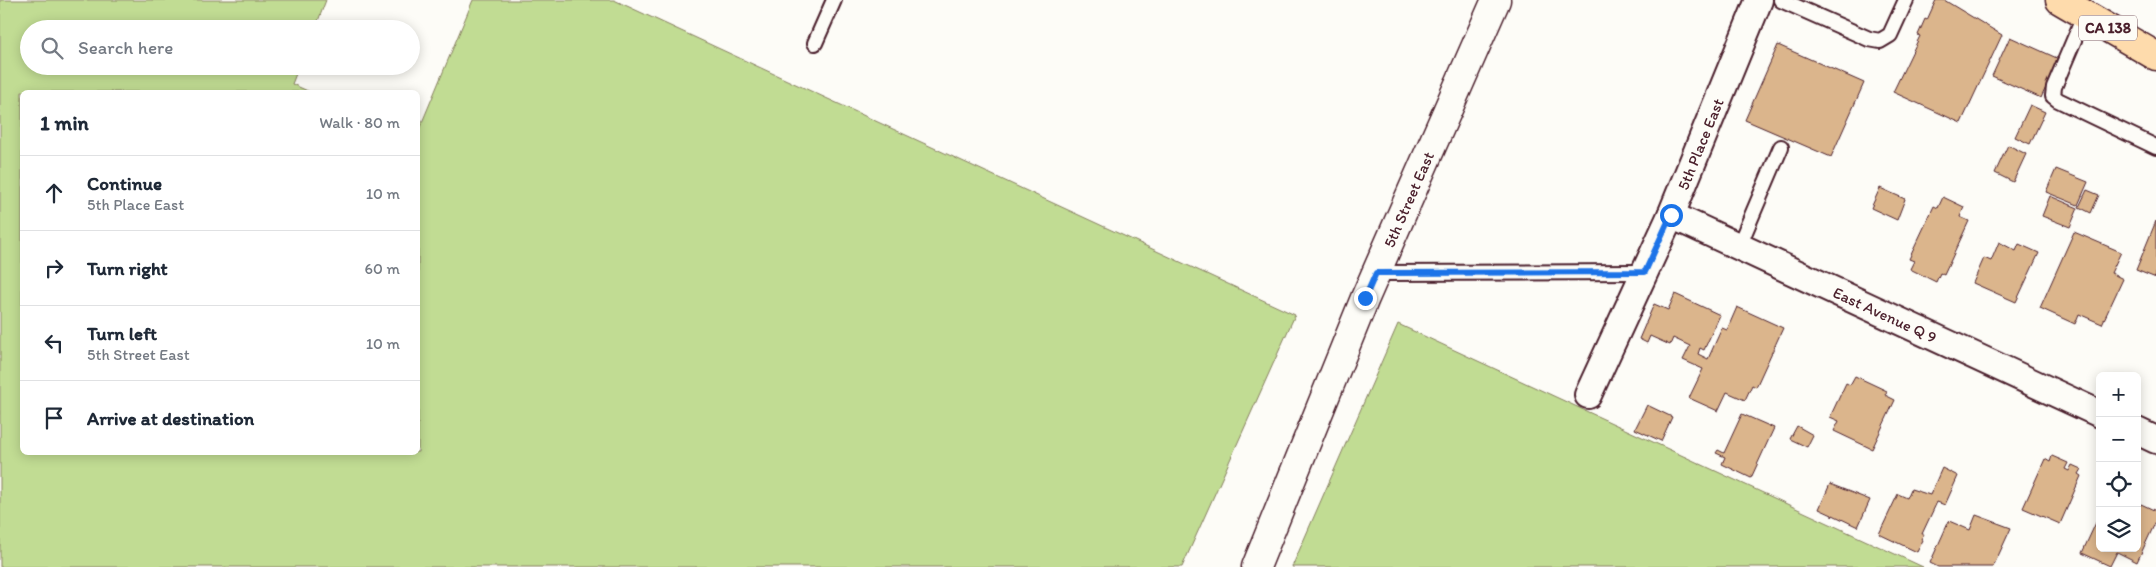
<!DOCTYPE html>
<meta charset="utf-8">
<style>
body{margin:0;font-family:Itim,sans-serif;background:#f6f6f7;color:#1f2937}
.controls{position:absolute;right:15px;bottom:15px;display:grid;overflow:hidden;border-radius:8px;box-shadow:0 2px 12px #0003}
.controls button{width:45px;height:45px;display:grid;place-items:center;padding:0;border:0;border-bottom:1px solid #e0e1e3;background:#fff;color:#1f2937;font:25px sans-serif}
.stop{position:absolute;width:15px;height:15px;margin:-11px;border:4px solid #1a73e8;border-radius:50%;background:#fff}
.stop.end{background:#1a73e8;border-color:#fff;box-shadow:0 1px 5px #0008}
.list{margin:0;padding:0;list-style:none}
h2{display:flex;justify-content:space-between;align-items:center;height:65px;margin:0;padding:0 20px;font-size:21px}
h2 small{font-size:16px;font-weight:400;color:#747a83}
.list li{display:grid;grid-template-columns:32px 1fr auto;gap:15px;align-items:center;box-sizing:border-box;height:75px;padding:0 20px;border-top:1px solid #e0e1e3}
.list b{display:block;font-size:19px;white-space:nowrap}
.list p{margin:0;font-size:16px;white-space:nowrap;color:#747a83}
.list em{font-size:16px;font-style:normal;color:#747a83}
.icon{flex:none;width:28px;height:28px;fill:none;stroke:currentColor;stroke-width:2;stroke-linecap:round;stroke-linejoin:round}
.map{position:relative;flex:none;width:2156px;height:567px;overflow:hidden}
.search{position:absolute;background:#fff;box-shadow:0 2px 12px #0003;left:20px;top:20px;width:400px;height:55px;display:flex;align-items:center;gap:12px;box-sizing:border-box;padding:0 18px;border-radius:28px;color:#747a83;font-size:19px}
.panel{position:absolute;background:#fff;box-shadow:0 2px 12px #0003;left:20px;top:90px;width:400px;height:365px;border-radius:8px}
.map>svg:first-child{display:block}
.green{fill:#c1dc93;stroke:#867e5f}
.building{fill:#dbb58c;stroke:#4a1f2b}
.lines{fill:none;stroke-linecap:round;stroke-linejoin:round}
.lane-casing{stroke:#4a1f2b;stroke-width:18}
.street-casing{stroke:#4a1f2b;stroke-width:30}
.secondary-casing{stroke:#4a1f2b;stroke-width:31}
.highway-casing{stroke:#4a1f2b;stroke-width:31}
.lane{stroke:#fdfcf7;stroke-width:14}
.street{stroke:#fdfcf7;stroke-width:26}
.secondary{stroke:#fdfcf7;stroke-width:28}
.highway{stroke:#fedbac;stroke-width:28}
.route{stroke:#1a73e8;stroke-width:6}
.labels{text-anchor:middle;stroke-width:5;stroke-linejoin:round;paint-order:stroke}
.shield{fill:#fdfcf7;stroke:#806168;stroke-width:1}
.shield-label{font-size:15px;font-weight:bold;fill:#4a1f2b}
.street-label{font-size:16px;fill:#4a1f2b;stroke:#fdfcf7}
</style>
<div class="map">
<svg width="2156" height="567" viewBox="0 0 2156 567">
<rect width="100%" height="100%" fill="#fdfcf7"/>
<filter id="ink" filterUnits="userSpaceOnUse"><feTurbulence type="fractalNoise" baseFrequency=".02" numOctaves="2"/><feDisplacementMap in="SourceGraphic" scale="10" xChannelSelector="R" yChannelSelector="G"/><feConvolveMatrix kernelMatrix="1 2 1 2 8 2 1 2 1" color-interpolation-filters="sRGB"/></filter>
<g filter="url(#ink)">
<!-- green -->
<g class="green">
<polygon points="0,0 326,0 315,29 29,29 29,66 299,66 292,84 310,92 22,92 22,452 418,452 418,132 473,0 614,0 1295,315 1182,567 0,567"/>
<polygon points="1398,324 1923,567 1292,567"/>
</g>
<!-- building -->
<g class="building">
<polygon points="1936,0 1944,0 2002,35 1961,123 1893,92 1920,36 1918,35 1925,19 1927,20"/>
<polygon points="2010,37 2059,59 2041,98 1992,76"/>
<polygon points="1778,45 1864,83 1831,157 1745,120"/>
<polygon points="2030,105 2045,112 2030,144 2015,137"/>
<polygon points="2008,145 2026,154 2013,182 1995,173"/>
<polygon points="2056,169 2088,182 2078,205 2046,192"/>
<polygon points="1880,188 1905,199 1897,220 1871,208"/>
<polygon points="2087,190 2099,195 2091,213 2079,207"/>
<polygon points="2050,196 2078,208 2070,227 2042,216"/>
<polygon points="1943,197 1964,207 1960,217 1969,221 1944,275 1940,273 1936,282 1910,269 1914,261 1909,259 1934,206 1938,208"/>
<polygon points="2156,221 2156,278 2136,270"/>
<polygon points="2074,232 2121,252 2111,273 2123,279 2102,324 2079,314 2075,324 2040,308"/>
<polygon points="1999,242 2016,251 2019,244 2039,253 2016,302 1973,283 1984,258 1991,261"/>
<polygon points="1675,294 1720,315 1704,350 1700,348 1698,354 1708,359 1722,328 1727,330 1737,307 1783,328 1756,387 1752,385 1745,400 1727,392 1718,411 1689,398 1703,369 1683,360 1690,346 1673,338 1670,345 1650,336 1647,343 1639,339 1654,304 1668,310"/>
<polygon points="1855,376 1887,391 1885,395 1895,400 1872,449 1834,431 1839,421 1830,417 1846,383 1850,385"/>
<polygon points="1647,405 1672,417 1661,441 1635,429"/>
<polygon points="1742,414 1774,428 1751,478 1722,464 1725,457 1716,453 1718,450 1724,453"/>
<polygon points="1797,426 1813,435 1807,447 1790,439"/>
<polygon points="2052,456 2068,463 2065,469 2069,471 2072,465 2081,469 2078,474 2081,476 2060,524 2023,508 2045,459 2050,462"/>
<polygon points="1942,468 1958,476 1945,505 1937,502 1922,534 1924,534 1921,539 1923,540 1917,552 1879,534 1898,494 1907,498 1911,489 1930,495"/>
<polygon points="1830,484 1870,500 1858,527 1833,515 1832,517 1832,515 1819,509"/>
<polygon points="2141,504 2156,511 2156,521 2137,562 2117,552 2110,566 2082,553 2100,514 2100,548 2137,548 2137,510"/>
<polygon points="1976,515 2011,528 1993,567 1938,567 1930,563 1949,521 1970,530"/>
</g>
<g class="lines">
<!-- lane casing -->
<g class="lane-casing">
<g id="lane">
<polyline points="1781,0 1869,39 1880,41 1890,35 1906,0"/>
<polyline points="2085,14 2054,87 2053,96 2058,100 2156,147"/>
<polyline points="815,43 834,0"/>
<polyline points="1739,246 1781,147"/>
<polyline points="1376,273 1645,272"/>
</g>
</g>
<!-- street casing -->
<g class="street-casing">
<g id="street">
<path id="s1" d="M1671,215L2100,414"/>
<path id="s2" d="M1588,395L1671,215L1759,0"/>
<polyline points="2137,431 2156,440"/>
</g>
</g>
<!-- secondary casing -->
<g class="secondary-casing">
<g id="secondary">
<path id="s3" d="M1256,567L1365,298L1496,0"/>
</g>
</g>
<!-- highway casing -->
<g class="highway-casing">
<polyline id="highway" points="2060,0 2156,56"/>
</g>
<!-- lane -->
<use href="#lane" class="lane"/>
<!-- street -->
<use href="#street" class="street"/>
<!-- secondary -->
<use href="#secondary" class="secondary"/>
<!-- highway -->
<use href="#highway" class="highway"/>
</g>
</g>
<g class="lines" filter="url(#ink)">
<!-- route -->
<polyline class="route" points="1365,298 1376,273 1645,272 1671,215"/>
</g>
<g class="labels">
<!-- shield labels -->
<rect class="shield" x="2079" y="15.5" width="58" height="25" rx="4"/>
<g class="shield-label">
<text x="2108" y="33">CA 138</text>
</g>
<!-- street labels -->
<g class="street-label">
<text dy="6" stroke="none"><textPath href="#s2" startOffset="275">5th Place East</textPath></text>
<text dy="6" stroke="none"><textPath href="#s3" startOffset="398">5th Street East</textPath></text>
<text dy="6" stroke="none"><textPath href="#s1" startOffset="236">East Avenue Q 9</textPath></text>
</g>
</g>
</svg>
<div class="controls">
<button>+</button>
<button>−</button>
<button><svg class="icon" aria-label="locate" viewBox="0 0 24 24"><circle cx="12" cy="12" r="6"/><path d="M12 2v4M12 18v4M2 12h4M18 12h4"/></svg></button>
<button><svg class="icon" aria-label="layers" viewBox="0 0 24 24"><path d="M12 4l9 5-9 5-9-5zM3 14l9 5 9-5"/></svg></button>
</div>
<div class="stop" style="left:1671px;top:215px"></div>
<div class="stop end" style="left:1365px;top:298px"></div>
<div class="search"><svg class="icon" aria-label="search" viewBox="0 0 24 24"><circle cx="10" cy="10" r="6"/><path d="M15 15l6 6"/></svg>Search here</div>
<section class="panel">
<h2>1 min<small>Walk · 80 m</small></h2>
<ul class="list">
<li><svg class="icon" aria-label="ahead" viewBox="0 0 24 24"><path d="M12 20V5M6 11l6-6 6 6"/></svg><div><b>Continue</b><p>5th Place East</p></div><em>10 m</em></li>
<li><svg class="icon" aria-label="right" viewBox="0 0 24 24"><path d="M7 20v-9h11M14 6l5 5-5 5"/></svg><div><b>Turn right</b></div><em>60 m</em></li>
<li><svg class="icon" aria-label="left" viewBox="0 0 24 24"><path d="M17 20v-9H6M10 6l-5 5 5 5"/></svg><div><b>Turn left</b><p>5th Street East</p></div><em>10 m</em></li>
<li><svg class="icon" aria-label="arrive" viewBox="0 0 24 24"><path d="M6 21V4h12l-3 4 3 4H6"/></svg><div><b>Arrive at destination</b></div></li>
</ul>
</section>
</div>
